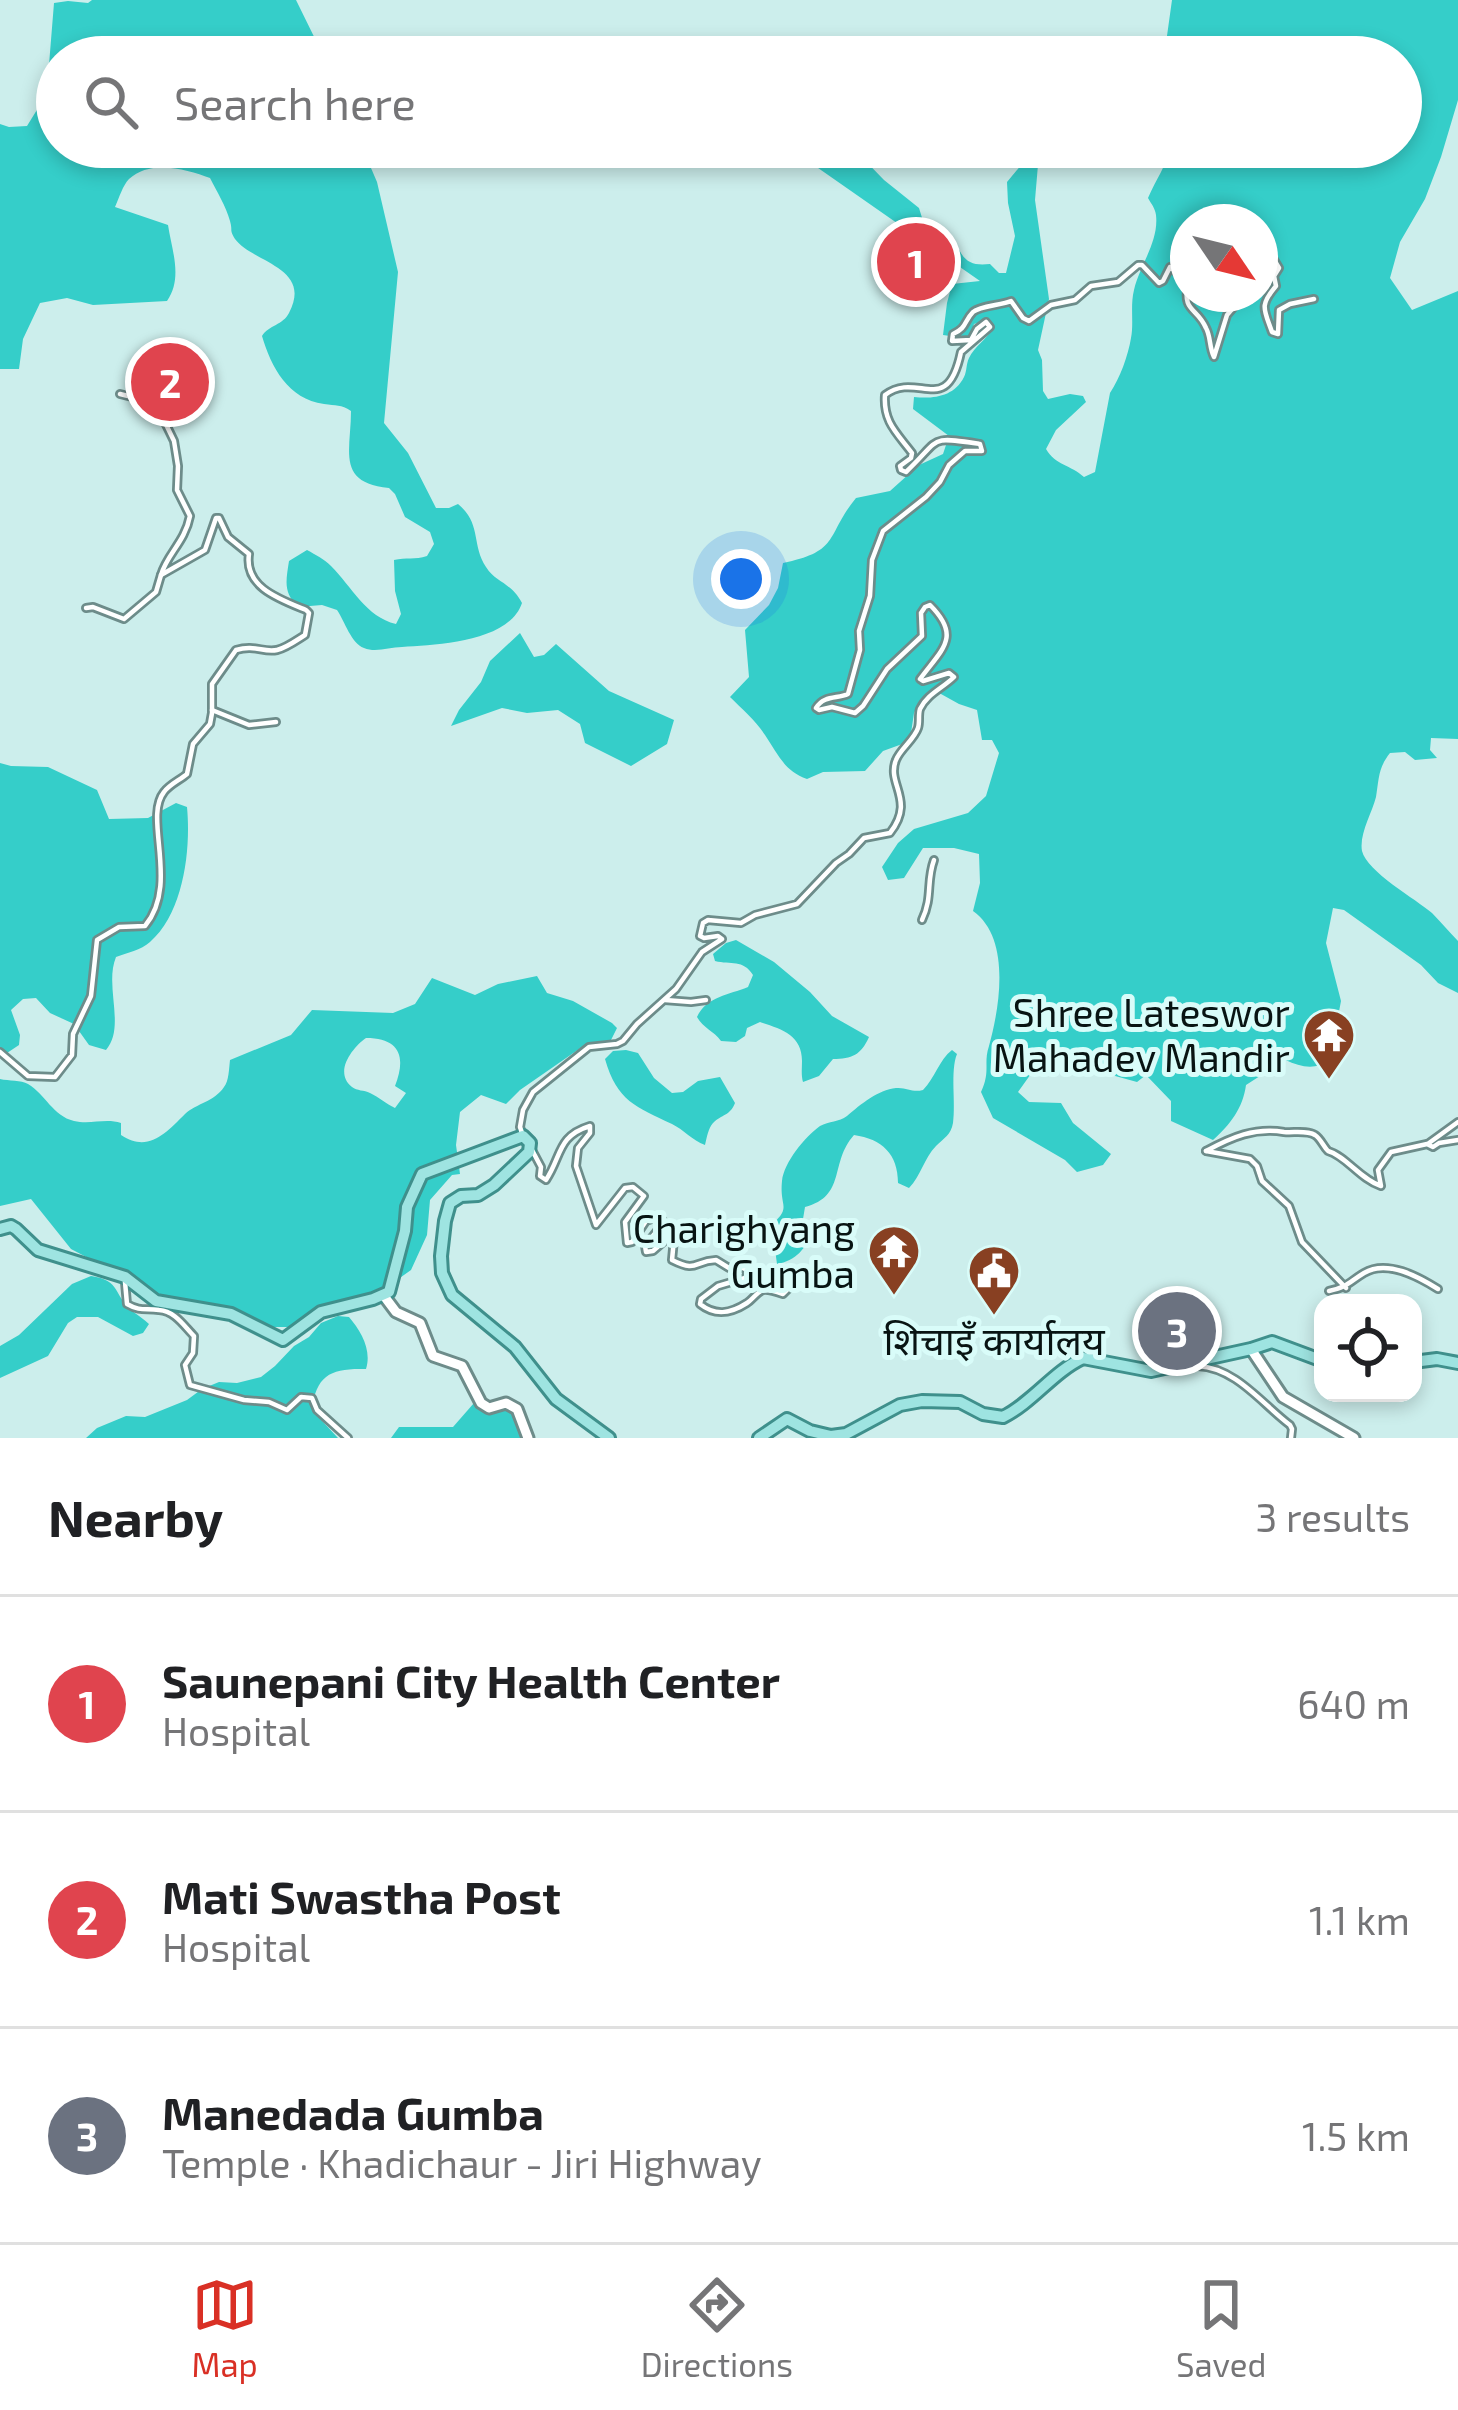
<!DOCTYPE html>
<meta charset="utf-8">
<style>
body{margin:0;font-family:"Exo 2","Noto Sans Devanagari",sans-serif;background:#f2f2f2;color:#202124}
.controls{position:absolute;right:36px;bottom:36px;display:grid;overflow:hidden;border-radius:24px;box-shadow:0 6px 18px #0003}
.controls button{width:108px;height:108px;display:grid;place-items:center;padding:0;border:0;border-bottom:3px solid #e0e0e0;background:#fff;color:#202124;font:60px sans-serif}
.compass{position:absolute;left:1170px;top:204px;width:108px;height:108px;border-radius:50%;background:#fff;box-shadow:0 6px 18px #0003;rotate:125deg}
.you{position:absolute;left:741px;top:579px;width:42px;height:42px;margin:-30px;border:9px solid #fff;border-radius:50%;background:#1a73e8;box-shadow:0 0 0 18px #1a73e833}
.badge{display:grid;place-items:center;width:78px;height:78px;border-radius:50%;background:#d93025;color:#fff;font-size:39px;font-weight:700}
.pin{position:absolute;translate:-50% -50%;border:6px solid #fff;box-shadow:0 3px 12px #0006}
.list{margin:0;padding:0;list-style:none}
h2{display:flex;justify-content:space-between;align-items:center;height:156px;margin:0;padding:0 48px;font-size:51px}
h2 small{font-size:39px;font-weight:400;color:#757577}
.list li{display:grid;grid-template-columns:78px 1fr auto;gap:36px;align-items:center;box-sizing:border-box;height:216px;padding:0 48px;border-top:3px solid #e0e0e0}
.list b{display:block;font-size:45px;white-space:nowrap}
.list p{margin:0;font-size:39px;white-space:nowrap;color:#757577}
.list em{font-size:39px;font-style:normal;color:#757577}
.icon{flex:none;width:66px;height:66px;fill:none;stroke:currentColor;stroke-width:2;stroke-linecap:round;stroke-linejoin:round}
.map{position:relative;flex:none;width:1458px;height:1438px;overflow:hidden}
.search{position:absolute;background:#fff;box-shadow:0 6px 18px #0003;left:36px;right:36px;top:36px;height:132px;display:flex;align-items:center;gap:30px;box-sizing:border-box;padding:0 42px;border-radius:66px;color:#757577;font-size:45px}
.sheet{height:804px;background:#fff}
nav{display:flex;justify-content:space-around;align-items:center;box-sizing:border-box;height:168px;border-top:3px solid #e0e0e0;background:#fff;font-size:33px;color:#757577}
nav a{display:grid;justify-items:center;gap:6px}
nav .on{color:#d93025}
.map>svg:first-child{display:block}
.forest{fill:#35cec9;fill-rule:evenodd}
.lines{fill:none;stroke-linecap:round;stroke-linejoin:round}
.street-casing{stroke:#6d8c8a;stroke-width:10}
.secondary-casing{stroke:#6d8c8a;stroke-width:15}
.primary-casing{stroke:#3f908c;stroke-width:16}
.street{stroke:#fff;stroke-width:4.5}
.secondary{stroke:#fff;stroke-width:9}
.primary{stroke:#9ee4e1;stroke-width:10}
.labels{text-anchor:middle;stroke-width:10;stroke-linejoin:round;paint-order:stroke}
.poi-label{font-size:39px;fill:#081413;stroke:#d9fcf9;text-anchor:end}
</style>
<div class="map">
<svg width="1458" height="1438" viewBox="0 0 1458 1438">
<rect width="100%" height="100%" fill="#cceeec"/>
<!-- forest -->
<g class="forest">
<path d="M92,0H296L324,57H57V147H362L377,182L398,272L384,423L408,453L436,508H449L458,504C482,524 471,544 486,567C496,583 511,582 522,603C509,642 437,645 402,647C389,647 376,653 364,648C351,643 345,622 337,610L322,605L298,607C283,592 286,581 289,561L307,550C316,555 324,559 331,566C352,587 366,617 396,624L401,614L395,591L394,560C406,557 415,560 427,556L434,544L430,532L405,517L395,494L389,488C336,483 351,451 351,411C341,404 336,406 324,404C288,399 271,367 262,336C269,325 283,325 289,313C313,267 253,263 235,239C229,229 233,232 230,221C226,206 217,192 210,178C187,169 150,159 129,179C123,185 119,198 115,207L168,225C172,251 183,278 167,301L93,305L67,298L40,303L23,339L19,369H0V124L9,127L27,126L43,100L48,77L54,3L68,1L88,3Z"/>
<path d="M1172,0H1458V100L1441,157L1425,199L1400,242L1390,278L1412,310L1458,291V739L1431,738L1430,750L1437,758L1415,760L1405,752L1390,753C1378,768 1379,779 1376,797C1372,813 1359,834 1362,851C1367,872 1416,899 1432,913C1441,922 1449,932 1458,941V993L1438,983L1421,965L1344,910L1333,908L1326,943L1341,1001L1330,1059C1315,1071 1302,1067 1285,1060L1246,1085C1243,1108 1230,1125 1213,1140L1171,1121V1101L1146,1075L1137,1082L1057,1060L1038,1064L1018,1092L1029,1102L1061,1103L1073,1123L1111,1154L1103,1165L1077,1172L1065,1160L993,1118L981,1092C991,1070 983,1064 989,1046C1000,1006 1011,938 973,911L980,883L979,854L954,848H923L904,878L888,880L882,867L898,843L914,829L968,813L986,796L999,753L992,740H982L977,710L959,704L932,689L921,699L914,713L911,733L905,743L883,751L865,771L823,772L807,779C784,771 778,754 765,735C756,721 742,709 730,697L749,677L745,630L769,605L778,588L783,563C841,551 825,536 856,498L890,491L919,465L943,454L949,436L913,409L914,397C933,399 954,397 964,377C967,371 966,364 969,358C974,347 987,339 993,328L988,320L974,324L971,334L964,338L943,335L947,303L952,284L980,281L788,147H852L884,180L919,208L923,221L930,229L946,241L957,245C964,262 972,266 990,264L999,273H1006L1015,236L1008,203L1007,182L1027,158L1039,153L1035,200L1049,299L1038,350L1042,360L1043,391L1048,399L1070,394L1083,396L1086,402L1056,430L1046,449C1055,465 1071,465 1084,477L1095,472L1110,393C1120,378 1128,356 1131,338C1134,323 1130,306 1134,290C1140,264 1159,242 1156,215C1155,208 1152,205 1148,198C1156,179 1166,167 1170,147H1401V57H1172L1166,43ZM1188,222H1260V294H1188Z"/>
<polygon points="520,633 534,657 544,655 556,644 609,691 674,720 667,744 631,766 585,743 580,724 558,710 527,713 502,708 451,726 459,710 481,682 490,661"/>
<path d="M0,763L11,766L48,767L97,790L109,819L148,818L176,803L187,807C191,849 184,912 150,942C141,950 127,953 116,957C104,986 126,1027 106,1050L89,1045L74,1024L50,1013L36,998L23,999L11,1010L20,1035L19,1045L7,1053L0,1048Z"/>
<path d="M736,940L774,962L810,992L832,1016L869,1037C861,1055 852,1059 833,1059L819,1076L803,1082C801,1075 802,1068 802,1061C802,1035 782,1029 760,1022L747,1028L745,1036L736,1042L721,1041C714,1031 703,1028 697,1017C707,996 729,995 748,987L753,975C743,959 731,965 715,961L713,954L726,943Z"/>
<path d="M537,976L547,993L573,1001L612,1023L617,1028L611,1040L582,1047L520,1090L506,1104L481,1095L460,1112L456,1145L460,1174L452,1175L430,1200L427,1235L411,1270L380,1292L352,1299L292,1327H273L221,1305L168,1300L71,1249L31,1199L0,1206V1079C9,1081 21,1080 28,1084C45,1094 53,1116 74,1121C90,1125 105,1118 121,1123V1135C148,1153 165,1134 185,1114C197,1103 214,1102 224,1087C229,1081 229,1068 230,1060L291,1035L312,1010L393,1013L415,1004L432,978L475,995L498,984ZM366,1038C401,1038 406,1058 395,1086L406,1093L395,1108C386,1104 379,1097 370,1093C364,1090 357,1091 352,1087C333,1072 353,1047 366,1038Z"/>
<path d="M626,1050L638,1053L654,1078L672,1093L683,1092L698,1081L720,1077L735,1103C730,1116 722,1114 713,1123C708,1129 707,1137 705,1145C692,1140 684,1130 672,1124C636,1107 617,1101 605,1059L613,1051Z"/>
<path d="M952,1050L957,1054C950,1071 956,1103 953,1123C951,1135 944,1138 936,1146C924,1158 921,1176 909,1188L898,1183C898,1154 882,1139 854,1135C829,1163 847,1196 805,1207L803,1219L811,1230C808,1248 795,1261 777,1264L774,1242L765,1231C795,1205 779,1211 782,1181C784,1162 805,1137 820,1126C829,1121 839,1122 847,1116C861,1104 878,1090 896,1088C907,1087 912,1093 923,1090C935,1078 939,1060 952,1050Z"/>
<path d="M91,1276C121,1280 114,1296 131,1310C137,1315 144,1319 149,1324L143,1333L133,1336L98,1317H77L68,1323L48,1356L0,1378V1346L19,1335L72,1284Z"/>
<path d="M338,1316L349,1317C361,1331 372,1350 366,1369C332,1368 316,1374 312,1410L338,1438H86L97,1428L126,1416L145,1417L187,1400L202,1389L219,1382L237,1383L261,1377L275,1366L294,1346L309,1337L321,1323Z"/>
<polygon points="474,1403 485,1410 506,1407 517,1417 522,1434 520,1438 391,1438 399,1427 453,1427"/>
</g>
<g class="lines">
<!-- street casing -->
<g class="street-casing">
<g id="street">
<path d="M1260,270L1269,259L1273,258L1279,268L1274,276L1276,286C1259,306 1264,309 1272,332L1278,334L1279,310L1290,304L1314,299"/>
<path d="M1188,284C1182,312 1197,307 1206,328C1211,337 1209,347 1214,357L1227,315L1245,294"/>
<polyline points="86,608 93,607 124,619 156,592 161,575"/>
<polyline points="212,710 249,725 276,722"/>
<path d="M922,920C933,897 926,882 934,860"/>
<polyline points="665,1000 691,1002 706,1000"/>
<path d="M0,1052L28,1076L55,1077L72,1055L73,1034L91,996L97,940L119,927L145,926C180,884 143,818 164,792C170,784 180,780 187,774L193,744L210,724L212,713V684L236,650C255,644 263,653 277,650C286,648 297,640 305,635L309,613L306,610C279,599 244,587 249,554L228,537L219,518H216L205,550L161,575C167,554 185,542 190,516L177,490L178,466L174,441L159,410L153,409L144,400L120,394"/>
<path d="M523,1136L520,1127L523,1110L533,1092L589,1047L617,1044L623,1041L637,1024L676,989L702,952L722,939L718,936L704,938L700,936L703,923L708,920L741,923L755,915L797,904L836,863L849,854L864,838L890,833C916,800 886,784 896,760C900,749 914,740 918,728C920,722 918,715 920,709C927,694 943,688 954,677L949,673L923,681L920,679C942,649 962,637 930,605L925,607L921,613L922,636L887,669L863,706L855,713L832,707L819,710L816,708C824,695 837,699 848,694L860,650L859,631L870,596L872,560L883,531L926,497L940,482L949,465L965,451H982L980,444C927,436 942,438 906,472L901,470L900,466L911,458L912,453C897,433 883,422 885,395C918,370 947,419 961,352L990,327L986,322L977,329L971,340L952,341L953,334C967,328 964,321 973,312C979,306 1002,305 1011,301L1023,318L1029,321L1051,305L1075,300L1091,286L1118,282L1138,265H1142L1159,283L1163,281L1170,267L1188,282"/>
<polyline points="1429,1143 1458,1122"/>
<path d="M532,1150L541,1167L540,1176L546,1180C562,1156 557,1136 590,1126V1133L578,1148L576,1166L596,1225L625,1188L633,1187L644,1196L625,1222L627,1243L632,1242L646,1221L659,1216L664,1222L645,1246L646,1252L653,1251L670,1236L674,1239L672,1260C698,1273 693,1261 716,1260L729,1268L741,1267L749,1271L745,1278L718,1286L701,1299L700,1304C715,1316 730,1314 747,1303C752,1300 756,1293 763,1290C768,1289 777,1292 783,1294L789,1288"/>
<path d="M1206,1151C1232,1137 1255,1127 1284,1132C1293,1133 1307,1130 1315,1135C1321,1139 1323,1146 1328,1151C1346,1156 1360,1179 1381,1186L1378,1170L1391,1152L1427,1144L1433,1147L1439,1143L1458,1140"/>
<polyline points="1206,1151 1250,1159 1257,1166 1262,1181 1289,1206 1302,1242 1346,1288"/>
<path d="M125,1282L127,1304C141,1312 145,1308 159,1310C175,1311 184,1326 194,1336L193,1353L185,1365L190,1385L244,1400L269,1402L287,1410L301,1397L312,1398L317,1410L348,1438"/>
<path d="M1329,1291C1348,1287 1349,1282 1364,1273C1387,1259 1419,1277 1438,1289"/>
<path d="M1198,1366C1236,1368 1261,1403 1290,1425L1292,1429L1291,1438"/>
</g>
</g>
<!-- secondary casing -->
<g class="secondary-casing">
<g id="secondary">
<polyline points="384,1296 396,1312 420,1323 433,1356 462,1366 481,1403 489,1408 506,1403 517,1409 528,1438"/>
<polyline points="1251,1349 1283,1397 1354,1438"/>
</g>
</g>
<!-- primary casing -->
<g class="primary-casing">
<g id="primary">
<polyline points="0,1229 11,1226 16,1229 38,1250 125,1277 156,1301 231,1314 283,1340 321,1312 373,1299 389,1292 405,1231 407,1207 422,1174 523,1136 530,1143 529,1152 494,1185 478,1195 461,1196 450,1203 445,1221 441,1256 442,1273 452,1295 515,1347 556,1399 609,1438"/>
<polyline points="1413,1362 1437,1359 1458,1363"/>
<path d="M759,1438L787,1419L810,1431L831,1436L846,1434L900,1405L922,1401L960,1402L983,1414L1003,1417C1033,1402 1053,1372 1083,1358L1151,1371L1251,1349L1272,1342L1323,1361"/>
</g>
</g>
<!-- street -->
<use href="#street" class="street"/>
<!-- secondary -->
<use href="#secondary" class="secondary"/>
<!-- primary -->
<use href="#primary" class="primary"/>
</g>
<!-- icons -->
<defs>
<g id="temple-pin" transform="scale(2.7)"><path d="M0 17L-7.5 6A9.5 9.5 0 1 1 7.5 6Z" fill="#884022" stroke="#d9fcf9"/><path d="M0-6L5-2H3V0L6.5 2.5H4V6H1.5V3h-3V6H-4V2.5H-6.5L-3 0V-2H-5Z" fill="#fff"/></g>
<g id="civic-pin" transform="scale(2.7)"><path d="M0 17L-7.5 6A9.5 9.5 0 1 1 7.5 6Z" fill="#884022" stroke="#d9fcf9"/><path d="M-.6-6.5H3V-4.5H.6V-3L4-1V1h2V6H-6V1h2V-1L-.6-3ZM-1.2 2.5V6h2.4V2.5Z" fill="#fff"/></g>
</defs>
<g fill-rule="evenodd">
<use href="#temple-pin" x="1329" y="1035"/>
<use href="#temple-pin" x="894" y="1251"/>
<use href="#civic-pin" x="994" y="1271"/>
</g>
<g class="labels">
<!-- poi labels -->
<g class="poi-label">
<text x="1290" y="1027">Shree Lateswor<tspan x="1290" dy="45">Mahadev Mandir</tspan></text>
<text x="855" y="1243">Charighyang<tspan x="855" dy="45">Gumba</tspan></text>
<text x="994" y="1355" text-anchor="middle">शिचाइँ कार्यालय</text>
</g>
</g>
</svg>
<div class="controls">
<button><svg class="icon" aria-label="locate" viewBox="0 0 24 24"><circle cx="12" cy="12" r="6"/><path d="M12 2v4M12 18v4M2 12h4M18 12h4"/></svg></button>
</div>
<svg class="compass" viewBox="-18 -18 36 36"><path d="M0-13l5 13h-10z" fill="#e53935"/><path d="M0 13l5-13h-10z" fill="#757577"/></svg>
<div class="you"></div>
<div class="pin badge" style="left:916px;top:262px;background:#e0444e">1</div>
<div class="pin badge" style="left:170px;top:382px;background:#e0444e">2</div>
<div class="pin badge" style="left:1177px;top:1331px;background:#6b7280">3</div>
<div class="search"><svg class="icon" aria-label="search" viewBox="0 0 24 24"><circle cx="10" cy="10" r="6"/><path d="M15 15l6 6"/></svg>Search here</div>
</div>
<section class="sheet">
<h2>Nearby<small>3 results</small></h2>
<ul class="list">
<li><span class="badge" style="background:#e0444e">1</span><div><b>Saunepani City Health Center</b><p>Hospital</p></div><em>640 m</em></li>
<li><span class="badge" style="background:#e0444e">2</span><div><b>Mati Swastha Post</b><p>Hospital</p></div><em>1.1 km</em></li>
<li><span class="badge" style="background:#6b7280">3</span><div><b>Manedada Gumba</b><p>Temple · Khadichaur - Jiri Highway</p></div><em>1.5 km</em></li>
</ul>
</section>
<nav>
<a class="on"><svg class="icon" aria-label="map" viewBox="0 0 24 24"><path d="M3 6l6-2 6 2 6-2v14l-6 2-6-2-6 2zM9 4v14M15 6v14"/></svg>Map</a>
<a><svg class="icon" aria-label="directions" viewBox="0 0 24 24"><path d="M12 3l9 9-9 9-9-9zM9 14v-3h6M13 9l2 2-2 2"/></svg>Directions</a>
<a><svg class="icon" aria-label="saved" viewBox="0 0 24 24"><path d="M7 4h10v16l-5-4-5 4z"/></svg>Saved</a>
</nav>
